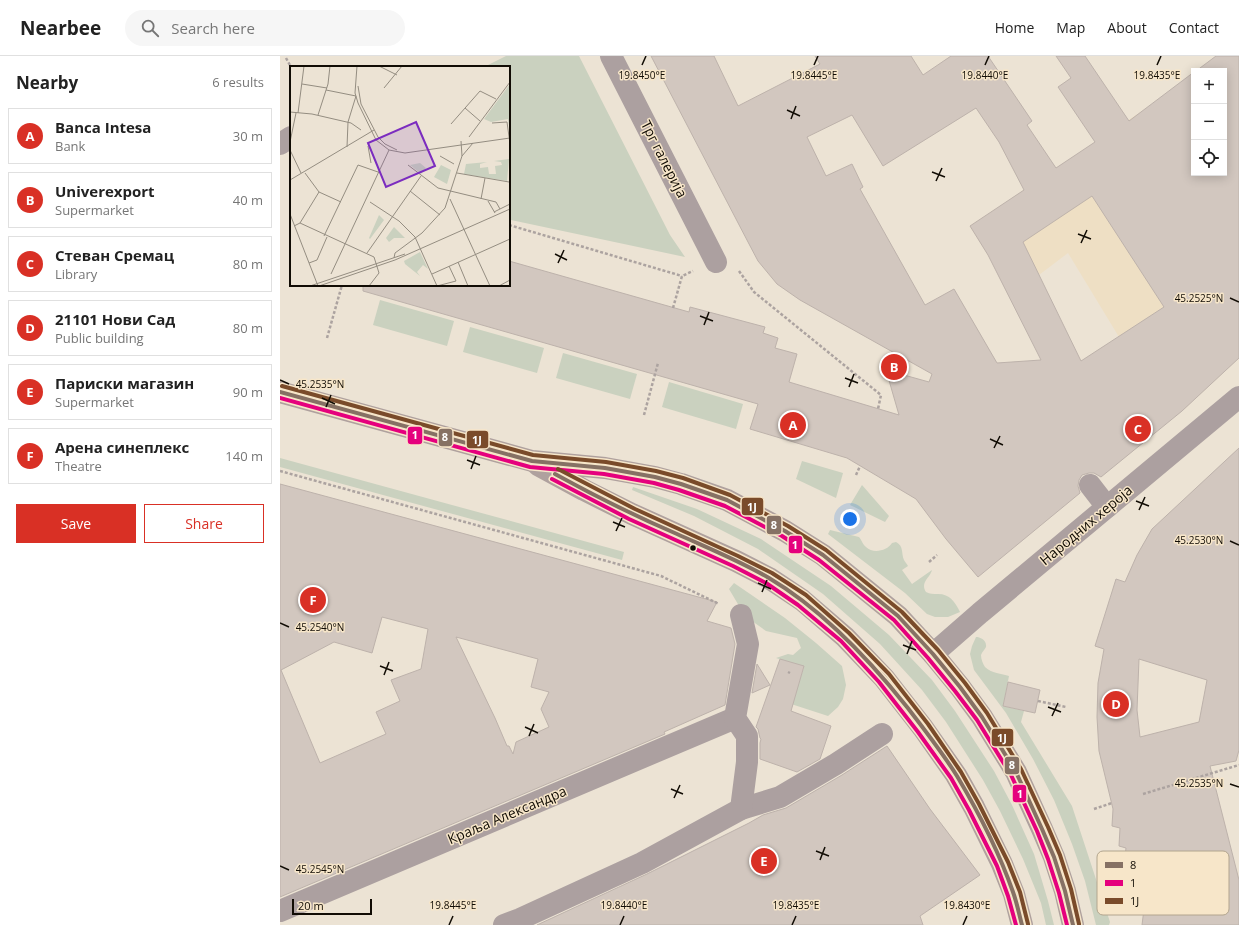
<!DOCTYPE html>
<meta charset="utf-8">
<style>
body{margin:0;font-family:"Open Sans",sans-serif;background:#f6f6f6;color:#222}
.controls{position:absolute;right:12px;top:12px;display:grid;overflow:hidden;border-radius:0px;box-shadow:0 2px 10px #0003}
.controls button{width:36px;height:36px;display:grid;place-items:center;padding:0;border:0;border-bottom:1px solid #e0e0e0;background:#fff;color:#222;font:20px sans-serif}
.scale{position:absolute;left:12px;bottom:10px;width:80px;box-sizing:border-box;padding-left:4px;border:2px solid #110c04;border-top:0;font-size:11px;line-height:14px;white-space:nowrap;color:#110c04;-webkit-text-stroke:3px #f7e6c9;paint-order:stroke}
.you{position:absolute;left:570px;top:463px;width:14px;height:14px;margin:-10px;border:3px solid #fff;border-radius:50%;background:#1a73e8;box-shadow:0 0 0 6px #1a73e833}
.badge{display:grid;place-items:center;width:26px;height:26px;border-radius:50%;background:#d93025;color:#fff;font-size:13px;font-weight:700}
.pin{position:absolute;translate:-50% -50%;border:2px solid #fff;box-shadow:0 1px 4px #0006}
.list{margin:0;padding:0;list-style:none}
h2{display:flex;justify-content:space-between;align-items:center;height:52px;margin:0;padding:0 16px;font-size:17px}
h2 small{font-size:13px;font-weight:400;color:#767676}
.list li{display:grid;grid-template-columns:26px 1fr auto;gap:12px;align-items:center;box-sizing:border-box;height:56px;margin:0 8px 8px;padding:0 8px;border:1px solid #e0e0e0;border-radius:0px}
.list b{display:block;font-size:15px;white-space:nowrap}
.list p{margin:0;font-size:13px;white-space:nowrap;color:#767676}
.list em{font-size:13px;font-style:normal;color:#767676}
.actions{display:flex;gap:8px;padding:12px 16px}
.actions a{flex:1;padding:9px 0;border:1px solid #d93025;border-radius:0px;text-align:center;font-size:14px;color:#d93025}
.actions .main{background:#d93025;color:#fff}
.icon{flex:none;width:22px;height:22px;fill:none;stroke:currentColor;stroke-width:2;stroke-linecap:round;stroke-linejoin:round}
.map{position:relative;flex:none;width:959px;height:869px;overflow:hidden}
header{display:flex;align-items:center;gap:24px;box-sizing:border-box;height:56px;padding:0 20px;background:#fff;border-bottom:1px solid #e0e0e0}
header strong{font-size:19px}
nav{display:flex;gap:22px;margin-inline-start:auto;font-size:14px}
.search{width:280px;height:36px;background:#f6f6f6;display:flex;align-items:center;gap:10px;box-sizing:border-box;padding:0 14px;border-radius:22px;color:#767676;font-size:15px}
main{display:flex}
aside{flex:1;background:#fff}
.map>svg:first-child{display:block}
.built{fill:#eedfc4}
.green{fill:#cad1bf}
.building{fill:#d2c7bf;stroke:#bdb2ab;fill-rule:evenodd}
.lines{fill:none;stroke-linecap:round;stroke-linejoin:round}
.path{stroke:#aca3a0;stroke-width:2.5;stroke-dasharray:3 2;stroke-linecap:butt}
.minor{stroke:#aca0a0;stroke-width:22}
.major{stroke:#afa19e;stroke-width:22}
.bus-1-casing{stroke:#f7e6c9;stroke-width:7}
.bus-2-casing{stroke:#f7e6c9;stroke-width:7}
.bus-3-casing{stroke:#f7e6c9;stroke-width:7}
.bus-1{stroke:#867164;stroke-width:4}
.bus-2{stroke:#e5007d;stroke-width:4}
.bus-3{stroke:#7a4b2a;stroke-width:4}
.ticks{fill:none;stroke:#110c04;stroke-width:1.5}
.bus-dot{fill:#110c04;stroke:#f7e6c9;stroke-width:1.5}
.labels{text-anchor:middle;stroke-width:3;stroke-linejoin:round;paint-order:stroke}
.street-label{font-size:14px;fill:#110c04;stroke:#f7e6c9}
.inset-road{fill:none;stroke:#948d81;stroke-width:1}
.view{fill:#7b2cbf;fill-opacity:0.15;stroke:#7b2cbf;stroke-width:2}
.inset-edge{fill:none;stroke:#110c04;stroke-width:2}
.key{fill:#f7e6c9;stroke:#b2a58e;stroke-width:1}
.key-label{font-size:11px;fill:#110c04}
.ticks-label{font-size:10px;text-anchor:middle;fill:#110c04;stroke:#f7e6c9;stroke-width:3;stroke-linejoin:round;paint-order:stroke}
.line-badge{stroke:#f7e6c9;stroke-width:1.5}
.badge-label{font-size:11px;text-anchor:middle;font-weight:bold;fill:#fff}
</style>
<header>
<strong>Nearbee</strong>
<div class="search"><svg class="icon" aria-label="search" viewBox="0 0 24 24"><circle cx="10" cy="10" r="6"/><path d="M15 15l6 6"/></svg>Search here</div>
<nav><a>Home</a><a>Map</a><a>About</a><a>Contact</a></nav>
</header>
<main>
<aside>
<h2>Nearby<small>6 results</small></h2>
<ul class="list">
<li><span class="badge">A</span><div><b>Banca Intesa</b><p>Bank</p></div><em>30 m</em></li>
<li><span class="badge">B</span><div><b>Univerexport</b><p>Supermarket</p></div><em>40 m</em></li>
<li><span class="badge">C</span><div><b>Стеван Сремац</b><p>Library</p></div><em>80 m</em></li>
<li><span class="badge">D</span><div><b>21101 Нови Сад</b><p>Public building</p></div><em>80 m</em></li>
<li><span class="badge">E</span><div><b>Париски магазин</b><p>Supermarket</p></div><em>90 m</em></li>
<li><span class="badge">F</span><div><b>Арена синеплекс</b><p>Theatre</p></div><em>140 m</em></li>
</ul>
<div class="actions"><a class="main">Save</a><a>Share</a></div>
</aside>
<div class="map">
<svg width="959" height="869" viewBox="0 0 959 869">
<rect width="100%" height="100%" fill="#ece3d4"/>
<!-- built -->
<polygon class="built" points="862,55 887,94 959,247 959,302 902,355 839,281 788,197 759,219 724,188 708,199 690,170"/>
<!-- green -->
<g class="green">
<polygon points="226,0 299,0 390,179 405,201 231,164 229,161 229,11 204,11"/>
<polygon points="100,244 174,265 167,290 93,269"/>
<polygon points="190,271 264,292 257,317 183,296"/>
<polygon points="283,297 357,318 350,343 276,322"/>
<polygon points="389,326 463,348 456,373 382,351"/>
<polygon points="0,402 344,496 342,504 0,411"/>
<polygon points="522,405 563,417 556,442 516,423"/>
<polygon points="582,429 609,460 605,466 570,449"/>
<polygon points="353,431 417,453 481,483 551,530 609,579 652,624 675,655 714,715 732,749 754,798 768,845 774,869 766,869 761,847 743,803 720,755 703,724 666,666 642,634 600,588 543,538 478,493 414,460 352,434"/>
<path d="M550,474L579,481C582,484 582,488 586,491C593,498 607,495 612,487L616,486C624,490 621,497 624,504C625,506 627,508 628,510L622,514L632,528L652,514C650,522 640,526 646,536C650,538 653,538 658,538C670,538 675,546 680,556L668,561H655L647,558L625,537L548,478Z"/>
<polygon points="454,527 505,562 536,587 562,610 566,629 563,643 558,651 548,660 508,647 502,625 518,630 524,611 496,602 508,598 513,599 521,592 517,582 486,575 465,560 449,533"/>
<path d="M696,581C700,581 707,584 706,591C705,593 702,596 701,599C701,603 703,608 705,611C711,617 722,618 729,620L723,650L744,655L741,666L792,750L830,866L829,869H816L805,825L792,788L774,744L753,703L726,657L694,614L690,598L692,590Z"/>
</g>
<!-- building -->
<g class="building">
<path d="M371,0H434L458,50L540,8L535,0H631L643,19L671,0H708L752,65L747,69L776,112L815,86L778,31L791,22L776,0H805L849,65L914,16V117H944V15H916L936,0H959V302L902,355L821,421L814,417H809L802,419L799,424L798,430L800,437L698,521L666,483L636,443L567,402L470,373L478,348L83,235V229H229V205L409,256L410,251L485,271L483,277L498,282L495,292L517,298L509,326L619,359L606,314L649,326L652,318L520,244L497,228L478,205L468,186ZM696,52L719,86L744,134L690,170L708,199L761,304L717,307L674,233L645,249L580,133L583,131L572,108L546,120L527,81L572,59L603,110ZM812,140L884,251L801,305L743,186Z"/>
<path d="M959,392V694L956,705L930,710L959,824V869H862L864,853L856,851L858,833L850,830L852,813L844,810L846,792L839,790L840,772L832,770L833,753L819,695L817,661L818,627L824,593L815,590L836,523L845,526L857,499L872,473ZM859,603L927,624L919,666L860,681L857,654Z"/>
<path d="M0,428L437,546L427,565L451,572L455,588L445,649L384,676L385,678L0,841ZM102,561L148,573L141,613L111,624L120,645L96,656L106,678L40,707L1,614L54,586L92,597ZM176,581L258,603L251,631L269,636L261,653L269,671L236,686L233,698L229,690H227L215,662Z"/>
<polygon points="500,603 524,610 511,655 551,670 540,703 517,716 480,703 480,687 481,683 480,682 478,673 476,671"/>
<polygon points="477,608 490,629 472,637"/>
<polygon points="728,626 760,634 755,657 723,650"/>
<polygon points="607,690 650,753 700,819 640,860 643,869 257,869 367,818 469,767 483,759 506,752 562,719"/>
</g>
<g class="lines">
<!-- path -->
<g class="path">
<polyline points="6,2 11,11"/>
<polyline points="229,169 402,220"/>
<polyline points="459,215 474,236 601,339 598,353"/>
<polyline points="393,252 402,220 413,215"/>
<polyline points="47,282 62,229"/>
<polyline points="364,359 378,307"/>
<polyline points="0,415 381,520 439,548"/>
<polyline points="576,419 580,410"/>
<polyline points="649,506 657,499"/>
<polyline points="508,616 510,617"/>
<polyline points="758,645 786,651"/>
<polyline points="863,738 959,709"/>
<polyline points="814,753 832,747"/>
</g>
<!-- minor -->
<g class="minor">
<polyline points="331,0 436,206"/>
<polyline points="0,88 11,81"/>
<polyline points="810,429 827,451"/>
<polyline points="653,598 700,557 959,341"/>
<polyline points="461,753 500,741 556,708 602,678"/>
<polyline points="0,855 455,662"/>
<polyline points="224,869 240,863 362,807 461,753 467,706 467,680 455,662 468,588 461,559"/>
</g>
<!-- major -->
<g class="major">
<polyline points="0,336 252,405 325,412 375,421 401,428 447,444 505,475 543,499 618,560 653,598 680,631 702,661 736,716 762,773 774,801 785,835 793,869"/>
<polyline points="258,409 304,434 352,458 456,505 489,522 522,544 565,581 604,622 643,672 676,719 694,751 722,808 734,838 742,869"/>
</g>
<!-- bus-1 casing -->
<g class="bus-1-casing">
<g id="bus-1">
<polyline points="0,336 252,405 325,412 375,421 401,428 447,444 505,475 543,499 618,560 653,598 680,631 702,661 736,716 762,773 774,801 785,835 793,869"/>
<path d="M275,418C315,440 355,460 397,478C428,492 460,505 489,522C543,554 588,602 627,651C644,673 662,696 677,720C699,757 719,796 733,836C737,847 739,858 742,869"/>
</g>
</g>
<!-- bus-2 casing -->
<g class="bus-2-casing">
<g id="bus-2">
<polyline points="0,342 250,411 324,418 374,427 399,434 445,450 502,480 539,504 614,564 648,602 675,635 697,664 731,719 757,775 768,803 779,837 787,869"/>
<polyline points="272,423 349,463 453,510 486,527 518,549 561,585 599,626 638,676 671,722 689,754 717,810 728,840 736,869"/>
</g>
</g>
<!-- bus-3 casing -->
<g class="bus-3-casing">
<g id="bus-3">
<polyline points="2,330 253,399 326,406 376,415 403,422 450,439 508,470 546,494 622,556 658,594 685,627 707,657 741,713 768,771 780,799 791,833 799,868"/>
<polyline points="278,413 355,453 458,500 492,517 526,539 569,577 609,618 648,668 681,716 699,748 728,806 740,836 748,868"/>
</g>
</g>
<!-- bus-1 -->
<use href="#bus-1" class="bus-1"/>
<!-- bus-2 -->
<use href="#bus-2" class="bus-2"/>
<!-- bus-3 -->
<use href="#bus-3" class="bus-3"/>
</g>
<!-- ticks -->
<path class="ticks" d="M362,9L366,0M534,9L538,0M705,9L709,0M877,9L881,0M507,54L520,60M511,63L516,50M652,116L665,121M656,125L662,112M798,178L811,183M801,187L807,174M275,198L287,204M278,207L284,194M950,242L959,246M420,260L433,265M424,269L429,256M565,322L578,327M0,324L9,328M569,331L574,318M42,342L55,348M46,351L51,339M710,383L723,389M714,392L720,380M187,404L200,409M191,413L196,400M856,445L869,450M859,454L865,441M333,466L345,471M336,475L342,462M950,485L959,489M478,527L491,533M482,536L487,524M0,567L9,571M623,589L636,594M627,598L632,585M100,610L113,615M104,619L109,606M768,651L781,656M772,660L778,647M245,671L258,677M249,680L254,668M950,728L959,731M391,733L403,738M394,742L400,729M536,795L549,800M540,804L545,791M0,810L9,814M169,869L173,860M340,869L344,860M512,869L516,860M683,869L687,860"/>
<!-- markers -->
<circle class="bus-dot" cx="413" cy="492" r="3.5"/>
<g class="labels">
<!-- street labels -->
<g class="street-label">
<text transform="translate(384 103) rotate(63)" y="5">Трг галерија</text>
<text transform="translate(806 469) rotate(-40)" y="5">Народних хероја</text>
<text transform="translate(227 759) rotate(-23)" y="5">Краља Александра</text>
</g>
</g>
<!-- overview -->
<g transform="translate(10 10)">
<rect width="220" height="220" fill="#ece3d4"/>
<path d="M220,18V67L218,53L201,56L194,53ZM219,93L217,115L174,108L176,98L197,96L190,98V102L198,101L199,108H206L205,100L212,99L211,96L204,95ZM130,97L136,102L131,108L120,99ZM151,99L161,104L157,118L144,111ZM89,149L94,154L80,173L79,172ZM104,161L115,172H104L99,176L96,172ZM130,186L138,203L133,199L127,206L130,210L115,198L114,195Z" fill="#cad1bf"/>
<path class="inset-road" d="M67,0L65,27L68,37L86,74L99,84L115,87L220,72M89,0L107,9M12,18L37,22M68,20L71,38L88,71L95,78L107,84M94,22L112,0M36,24L66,30M175,42L190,55M0,46L22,48L61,57L71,64M8,47L14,0M28,49L38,18L40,0M202,57L217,56L220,78M161,58L190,25L206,33M179,71L220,16M0,76L6,47M78,80L81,97M57,81L58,56L66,30M0,84L11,107M150,90L164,98M172,90L183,77M118,99L148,122L206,136L210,143M15,107L29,126L51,136M167,107L219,116M0,114L84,64M120,125L150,149M160,133L200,220M191,133L195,112M198,135L205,147M80,136L109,155L125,171L147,220M204,146L220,138M0,148L28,220M10,157L84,191L89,207L79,220M4,160L10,157L29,126M34,170L68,99L88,106M77,187L131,110M104,192L105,187L132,167L155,142L172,90L171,75M168,196L178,220M19,197L27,194L37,171M41,208L99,84M142,208L220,173M20,220L115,188M29,220L105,194L220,143M147,220L166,215L159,200M209,220L220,214"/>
<path class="view" d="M126,56L145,100L96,121L78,77Z"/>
<rect width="220" height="220" class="inset-edge"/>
</g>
<!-- legend -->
<rect x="817" y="795" width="132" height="64" rx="6" class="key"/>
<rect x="825" y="806" width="18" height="6" fill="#867164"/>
<rect x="825" y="824" width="18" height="6" fill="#e5007d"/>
<rect x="825" y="842" width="18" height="6" fill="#7a4b2a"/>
<g class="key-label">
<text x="850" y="813">8</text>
<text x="850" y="831">1</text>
<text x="850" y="849">1J</text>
</g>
<g class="ticks-label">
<text x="362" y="23">19.8450°E</text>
<text x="534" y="23">19.8445°E</text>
<text x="705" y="23">19.8440°E</text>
<text x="877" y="23">19.8435°E</text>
<text x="919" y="246">45.2525°N</text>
<text x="40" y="332">45.2535°N</text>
<text x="919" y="488">45.2530°N</text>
<text x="40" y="575">45.2540°N</text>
<text x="919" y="731">45.2535°N</text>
<text x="40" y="817">45.2545°N</text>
<text x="173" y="853">19.8445°E</text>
<text x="344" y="853">19.8440°E</text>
<text x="516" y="853">19.8435°E</text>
<text x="687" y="853">19.8430°E</text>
</g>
<g class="line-badge">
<rect x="127" y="370" width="16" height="19" rx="4" fill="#e5007d"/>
<rect x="158" y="372" width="15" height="19" rx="4" fill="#867164"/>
<rect x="186" y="374" width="23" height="19" rx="4" fill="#7a4b2a"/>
<rect x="461" y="441" width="23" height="19" rx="4" fill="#7a4b2a"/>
<rect x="486" y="459" width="16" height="20" rx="4" fill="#867164"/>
<rect x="508" y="479" width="15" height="19" rx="4" fill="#e5007d"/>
<rect x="711" y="672" width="23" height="19" rx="4" fill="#7a4b2a"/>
<rect x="724" y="700" width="16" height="19" rx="4" fill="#867164"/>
<rect x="732" y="728" width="15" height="19" rx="4" fill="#e5007d"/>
</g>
<g class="badge-label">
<text x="135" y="383">1</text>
<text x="165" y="385">8</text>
<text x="197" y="388">1J</text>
<text x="472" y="455">1J</text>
<text x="494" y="473">8</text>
<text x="515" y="493">1</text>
<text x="722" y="686">1J</text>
<text x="732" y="713">8</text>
<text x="740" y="742">1</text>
</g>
</svg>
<div class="controls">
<button>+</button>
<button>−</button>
<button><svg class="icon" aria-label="locate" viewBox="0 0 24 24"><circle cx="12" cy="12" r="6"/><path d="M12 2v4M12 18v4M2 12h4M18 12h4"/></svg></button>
</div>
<div class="scale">20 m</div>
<div class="you"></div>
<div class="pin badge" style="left:513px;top:369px">A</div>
<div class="pin badge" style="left:614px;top:311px">B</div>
<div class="pin badge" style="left:858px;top:373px">C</div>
<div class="pin badge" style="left:836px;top:648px">D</div>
<div class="pin badge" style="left:484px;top:805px">E</div>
<div class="pin badge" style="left:33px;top:544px">F</div>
</div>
</main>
